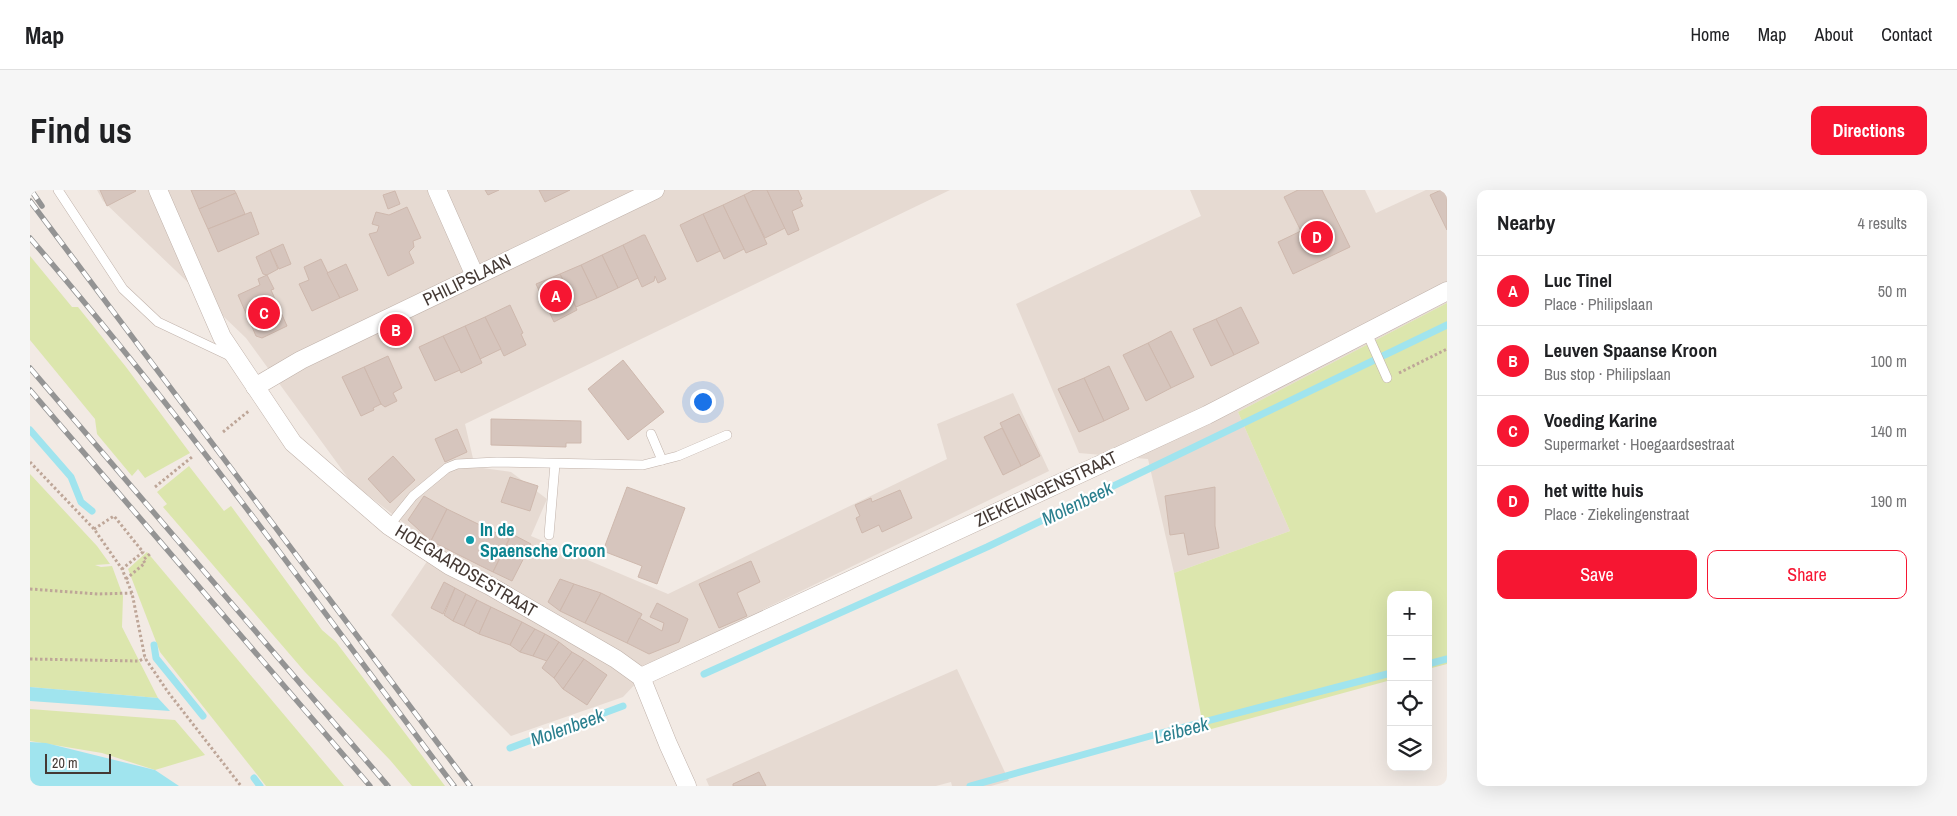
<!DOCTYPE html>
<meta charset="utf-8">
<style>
body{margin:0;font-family:"Archivo Narrow",sans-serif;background:#f6f6f6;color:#202124}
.controls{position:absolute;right:15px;bottom:15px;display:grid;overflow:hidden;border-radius:10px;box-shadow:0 5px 20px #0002}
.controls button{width:45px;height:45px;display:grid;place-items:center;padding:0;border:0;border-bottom:1px solid #e0e0e0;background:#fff;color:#202124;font:25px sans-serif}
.scale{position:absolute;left:15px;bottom:12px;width:66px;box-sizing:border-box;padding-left:5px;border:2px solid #443934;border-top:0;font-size:14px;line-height:18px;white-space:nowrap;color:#443934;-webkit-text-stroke:4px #fff;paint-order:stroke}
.you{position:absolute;left:672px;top:211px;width:18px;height:18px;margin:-12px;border:4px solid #fff;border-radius:50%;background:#1a73e8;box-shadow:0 0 0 8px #1a73e833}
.badge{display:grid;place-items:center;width:32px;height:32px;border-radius:50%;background:#f61632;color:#fff;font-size:16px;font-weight:700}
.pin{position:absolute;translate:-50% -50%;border:2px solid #fff;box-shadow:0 1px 5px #0006}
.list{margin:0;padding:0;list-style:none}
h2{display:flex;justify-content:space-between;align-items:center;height:65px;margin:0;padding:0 20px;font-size:21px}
h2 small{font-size:16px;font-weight:400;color:#757577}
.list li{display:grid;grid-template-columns:32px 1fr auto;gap:15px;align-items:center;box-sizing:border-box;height:70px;padding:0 20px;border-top:1px solid #e0e0e0}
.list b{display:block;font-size:19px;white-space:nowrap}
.list p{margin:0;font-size:16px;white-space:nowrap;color:#757577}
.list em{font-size:16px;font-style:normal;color:#757577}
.actions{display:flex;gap:10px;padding:15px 20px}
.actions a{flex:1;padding:11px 0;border:1px solid #f61632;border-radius:10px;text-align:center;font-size:18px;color:#f61632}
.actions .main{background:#f61632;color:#fff}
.icon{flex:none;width:28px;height:28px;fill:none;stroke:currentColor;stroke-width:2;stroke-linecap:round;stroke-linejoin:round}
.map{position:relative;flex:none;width:1417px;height:596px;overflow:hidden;border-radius:10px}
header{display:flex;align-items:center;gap:30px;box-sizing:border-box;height:70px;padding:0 25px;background:#fff;border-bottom:1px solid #e0e0e0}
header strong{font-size:24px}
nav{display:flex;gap:28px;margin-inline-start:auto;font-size:18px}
.intro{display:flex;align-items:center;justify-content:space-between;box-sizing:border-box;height:120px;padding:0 30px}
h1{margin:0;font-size:35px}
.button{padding:12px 22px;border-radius:10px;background:#f61632;color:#fff;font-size:18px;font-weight:700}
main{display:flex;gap:30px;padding:0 30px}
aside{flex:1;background:#fff;border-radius:10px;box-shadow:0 5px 20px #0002}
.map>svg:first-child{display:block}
.residential{fill:#e6dad2}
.green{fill:#dce6ad}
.water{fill:#a0e4ee}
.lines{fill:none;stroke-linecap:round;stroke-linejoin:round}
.stream{stroke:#a0e4ee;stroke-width:7}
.building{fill:#d6c5bd;stroke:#ceb8ad}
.service-casing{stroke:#c0b2aa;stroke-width:10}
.minor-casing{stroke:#c0b2aa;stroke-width:19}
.path{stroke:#bea698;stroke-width:3;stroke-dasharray:2.5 2.5;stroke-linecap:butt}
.service{stroke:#fff;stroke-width:9}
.minor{stroke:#fff;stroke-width:18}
.rail-casing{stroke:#949494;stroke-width:5.5}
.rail{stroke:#fff;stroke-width:4;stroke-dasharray:11;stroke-linecap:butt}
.culture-dot{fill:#0f9aa8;stroke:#fff;stroke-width:2}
.labels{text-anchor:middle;stroke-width:4.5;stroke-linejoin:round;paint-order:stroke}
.street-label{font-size:18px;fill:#443934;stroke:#fff}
.culture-label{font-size:18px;font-weight:bold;fill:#0d838f;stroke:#fff;text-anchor:start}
.water-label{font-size:19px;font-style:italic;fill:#2a7f8e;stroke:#fff}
</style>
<header>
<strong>Map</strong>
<nav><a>Home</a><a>Map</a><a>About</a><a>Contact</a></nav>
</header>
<div class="intro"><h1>Find us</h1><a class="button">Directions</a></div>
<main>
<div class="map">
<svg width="1417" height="596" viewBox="0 0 1417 596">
<rect width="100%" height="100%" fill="#f2eae4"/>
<!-- residential -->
<g class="residential">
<polygon points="67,0 920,0 435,234 445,277 481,282 517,309 501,346 638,404 917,269 907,234 983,203 1019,281 627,471 593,507 481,546 361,425 406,358 321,292 216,148 73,11"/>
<polygon points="1160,0 1335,0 1346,23 1396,0 1417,0 1417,113 1208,222 1260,341 1144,383 1118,269 1049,263 986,114 1171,26"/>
<polygon points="927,479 979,591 961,596 922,596 921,592 906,596 679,596 676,589"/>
</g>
<!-- green -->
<g class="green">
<polygon points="0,66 42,117 48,117 96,177 160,263 115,288 108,279 102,286 67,244 65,229 0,150"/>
<polygon points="1417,113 1417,474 1398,479 1398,405 1361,405 1361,490 1174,541 1144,383 1260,341 1208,222"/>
<polygon points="159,276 194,321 201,316 292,440 306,452 415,596 382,596 360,570 275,482 133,317 137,314 127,302"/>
<polygon points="0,284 67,356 80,374 65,375 71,377 82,376 93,406 92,437 128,508 0,497"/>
<polygon points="117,362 314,596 236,596 130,462 98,379"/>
<polygon points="0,519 145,530 175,565 125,580 72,563 0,551"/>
</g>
<!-- water -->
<g class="water">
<polygon points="0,497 128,508 140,521 0,511"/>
<polygon points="0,552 16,553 125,580 149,596 0,596"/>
</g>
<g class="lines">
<!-- stream -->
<g class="stream">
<polyline points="0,240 41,287 51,312 62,321"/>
<polyline points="124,455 126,468 173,526"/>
<polyline points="1398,474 1417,469"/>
<polyline points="674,484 957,357 1417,135"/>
<polyline points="480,558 593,516"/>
<polyline points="224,588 230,596"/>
<polyline points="940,596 1131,543 1361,483"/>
</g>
</g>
<!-- building -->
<g class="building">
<polygon points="70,0 105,0 106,1 77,16"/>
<polygon points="161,0 204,0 206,3 169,19"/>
<polygon points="455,0 469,0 458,5"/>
<polygon points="509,0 540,0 515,12"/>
<polygon points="724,0 737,0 755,38 735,48 714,5"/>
<polygon points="737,0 768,0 772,9 770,10 773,16 762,21 769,40 758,45"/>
<polygon points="1268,0 1292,0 1320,57 1263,84 1248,52 1271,41 1254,7"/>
<polygon points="1411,0 1417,0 1417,40 1400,5"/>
<polygon points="365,1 370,14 358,19 353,5"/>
<polygon points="206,3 215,24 178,39 169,19"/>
<polygon points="714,5 737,54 716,63 693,15"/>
<polygon points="693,15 714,59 694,69 673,24"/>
<polygon points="377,17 391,48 383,51 384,57 379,62 384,73 358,86 339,44 347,42 349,36 342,34 346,22 359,25"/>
<polygon points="221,22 229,44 188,62 178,39"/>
<polygon points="673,24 690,61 667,72 650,35"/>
<polygon points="613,45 615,45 636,89 628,93 625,86 624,91 612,97 593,55"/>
<polygon points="253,54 261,74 249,79 240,60"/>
<polygon points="593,55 608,88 588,98 572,65"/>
<polygon points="240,60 248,79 237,85 233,84 226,67"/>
<polygon points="572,65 588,98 567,108 551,75"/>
<polygon points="291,69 310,108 282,121 269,94 279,90 274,77"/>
<polygon points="316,74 328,100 310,108 297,83"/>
<polygon points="551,75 567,108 546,117 530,84"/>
<polygon points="530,84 547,120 524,132 506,94"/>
<polygon points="237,85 244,99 241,100 257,136 232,148 226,146 208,105 230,95 228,89"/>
<polygon points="480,115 493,143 491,144 496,155 474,166 455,127"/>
<polygon points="1211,117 1229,153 1204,165 1186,129"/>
<polygon points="455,127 471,159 450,169 435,136"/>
<polygon points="1186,129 1204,165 1181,176 1163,139"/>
<polygon points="435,136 452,173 431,183 413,146"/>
<polygon points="1141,141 1164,187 1141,198 1118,153"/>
<polygon points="413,146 430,180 405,191 389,157"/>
<polygon points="1118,153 1141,198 1116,211 1093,165"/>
<polygon points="358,166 372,198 363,203 367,211 355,217 351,214 334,177"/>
<polygon points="593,170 634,222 598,250 558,199"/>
<polygon points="1079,176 1099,219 1074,231 1054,188"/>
<polygon points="334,177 351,214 343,218 344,220 331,226 312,187"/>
<polygon points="1054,188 1074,231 1049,242 1028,199"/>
<polygon points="989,224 1010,266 991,276 970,233"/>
<polygon points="461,229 551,231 551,253 536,253 536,257 461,255"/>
<polygon points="972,238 991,276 973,285 954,247"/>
<polygon points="427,239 437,262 415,272 405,249"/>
<polygon points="363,266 385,290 360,313 338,289"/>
<polygon points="480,287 508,296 500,321 471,312"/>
<polygon points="597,297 655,318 627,394 608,387 612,376 573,361"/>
<polygon points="1185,297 1185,336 1189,358 1158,365 1154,343 1140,345 1135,306"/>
<polygon points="870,300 882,328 852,342 849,335 832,343 826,328 830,326 825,315 841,308 842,312"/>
<polygon points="394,306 417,319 401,351 378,330"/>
<polygon points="417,319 479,349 463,382 401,351"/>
<polygon points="482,344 501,354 482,391 463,382"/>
<polygon points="721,371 730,392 707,403 717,426 689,438 669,394"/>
<polygon points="530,389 544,394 530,421 518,412"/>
<polygon points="414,392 425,398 413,424 401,418"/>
<polygon points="544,394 571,403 555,433 530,421"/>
<polygon points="425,398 436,404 423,431 414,425"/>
<polygon points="571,403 612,424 597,453 555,433"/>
<polygon points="436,404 447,410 434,436 423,431"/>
<polygon points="447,410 461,417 449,444 434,436"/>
<polygon points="627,413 658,429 649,452 619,464 597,453 609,428 632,441 634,433 620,427"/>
<polygon points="461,417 492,432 480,455 449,444"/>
<polygon points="492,432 505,439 490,462 480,455"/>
<polygon points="505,439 515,444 503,466 490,462"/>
<polygon points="515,444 529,452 517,471 503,466"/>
<polygon points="529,452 542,462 524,488 512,478"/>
<polygon points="542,462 554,469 533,499 524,488"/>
<polygon points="554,469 577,485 557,515 533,499"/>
<polygon points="729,582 736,596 703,596 703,594"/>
</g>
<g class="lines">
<!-- service casing -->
<g class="service-casing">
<g id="service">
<polyline points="28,0 93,99 128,132 202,167"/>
<polyline points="1337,143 1357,188"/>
<polyline points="621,244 632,270"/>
<polyline points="359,336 383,306 417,278 427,274 467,272 613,275 648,266 697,245"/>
<polyline points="519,345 525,274"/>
</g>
</g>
<!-- minor casing -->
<g class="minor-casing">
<g id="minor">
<polyline points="128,0 192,147 263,253 359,336 420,376 460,396 586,469 611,487 638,554 657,596"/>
<polyline points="407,0 445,86"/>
<polyline points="225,197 271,170 625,0"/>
<polyline points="611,487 1177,225 1417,101"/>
</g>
</g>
<!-- path -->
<g class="path">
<polyline points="1369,183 1417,159"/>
<polyline points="193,242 220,220"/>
<polyline points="0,272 64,339 92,379 102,403 115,468 138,502 211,596"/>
<polyline points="125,297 162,267"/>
<polyline points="64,339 84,326 113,362 92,379"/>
<polyline points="96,389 115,373 113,370 121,363"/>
<polyline points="0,399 68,404 102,403"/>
<polyline points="0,469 109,471 115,468"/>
</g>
<!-- service -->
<use href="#service" class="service"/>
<!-- minor -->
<use href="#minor" class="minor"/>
<!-- rail casing -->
<g class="rail-casing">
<g id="rail">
<polyline points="1,0 12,16"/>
<polyline points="0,11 440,596"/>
<path d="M0,48C151,223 285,411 424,596"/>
<polyline points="0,178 358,596"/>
<polyline points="0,200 340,596"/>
</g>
</g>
<!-- rail -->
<use href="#rail" class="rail"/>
</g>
<!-- markers -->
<circle class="culture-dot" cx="440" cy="350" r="5"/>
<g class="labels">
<!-- street labels -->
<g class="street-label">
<text transform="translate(437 90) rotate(-26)" y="6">PHILIPSLAAN</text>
<text transform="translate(1016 299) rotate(-25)" y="6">ZIEKELINGENSTRAAT</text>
<text transform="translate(436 381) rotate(31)" y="6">HOEGAARDSESTRAAT</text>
</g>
<!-- culture labels -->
<g class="culture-label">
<text x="450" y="346">In de<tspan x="450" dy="21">Spaensche Croon</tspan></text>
</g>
<!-- water labels -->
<g class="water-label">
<text transform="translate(1047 313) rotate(-26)" y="7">Molenbeek</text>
<text transform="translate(537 537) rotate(-20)" y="7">Molenbeek</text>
<text transform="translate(1151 540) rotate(-15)" y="7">Leibeek</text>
</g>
</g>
</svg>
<div class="controls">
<button>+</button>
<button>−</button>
<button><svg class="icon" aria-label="locate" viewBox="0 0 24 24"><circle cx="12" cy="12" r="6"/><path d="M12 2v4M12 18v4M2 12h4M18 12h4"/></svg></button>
<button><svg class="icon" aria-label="layers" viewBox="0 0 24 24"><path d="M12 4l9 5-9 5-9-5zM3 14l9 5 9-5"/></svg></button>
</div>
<div class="scale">20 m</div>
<div class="you"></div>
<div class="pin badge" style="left:526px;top:106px">A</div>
<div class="pin badge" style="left:366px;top:140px">B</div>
<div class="pin badge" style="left:234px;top:123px">C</div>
<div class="pin badge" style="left:1287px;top:47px">D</div>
</div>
<aside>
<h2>Nearby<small>4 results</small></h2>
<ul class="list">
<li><span class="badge">A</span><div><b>Luc Tinel</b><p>Place · Philipslaan</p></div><em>50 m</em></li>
<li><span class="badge">B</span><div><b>Leuven Spaanse Kroon</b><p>Bus stop · Philipslaan</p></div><em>100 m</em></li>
<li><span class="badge">C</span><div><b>Voeding Karine</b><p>Supermarket · Hoegaardsestraat</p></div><em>140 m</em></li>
<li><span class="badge">D</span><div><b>het witte huis</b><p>Place · Ziekelingenstraat</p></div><em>190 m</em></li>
</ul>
<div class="actions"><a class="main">Save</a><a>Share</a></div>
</aside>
</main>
